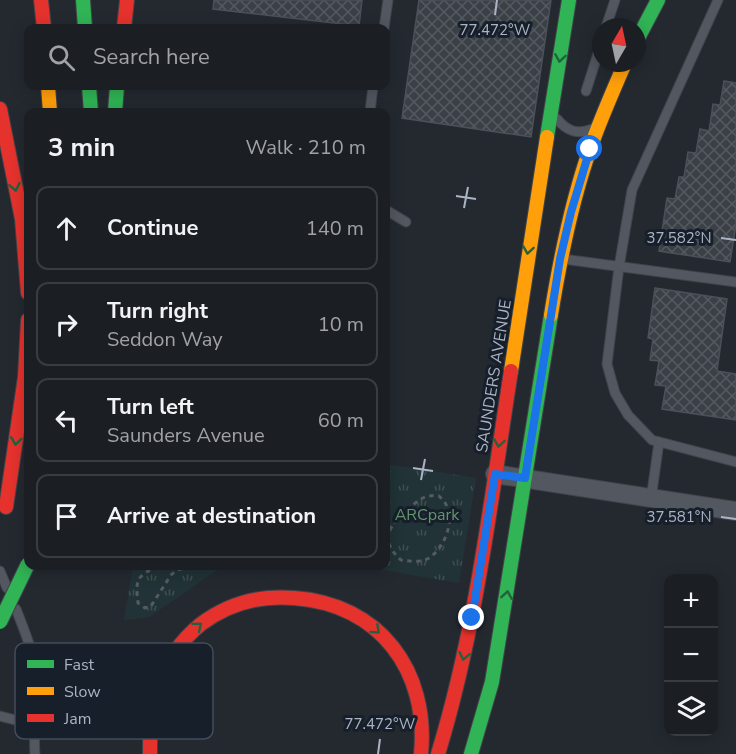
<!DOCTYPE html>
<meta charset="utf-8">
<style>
body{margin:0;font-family:"Nunito Sans",sans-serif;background:#282c31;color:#f1f3f6}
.controls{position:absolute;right:18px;bottom:18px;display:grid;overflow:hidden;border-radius:12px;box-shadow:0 3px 15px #0003}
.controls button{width:54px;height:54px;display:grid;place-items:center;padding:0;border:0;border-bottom:2px solid #393d41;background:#1b1f24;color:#f1f3f6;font:30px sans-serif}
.compass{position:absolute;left:592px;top:18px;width:54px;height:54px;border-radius:50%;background:#1b1f24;box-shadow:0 3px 15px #0003;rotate:9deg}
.stop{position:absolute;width:18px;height:18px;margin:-14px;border:4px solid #1a73e8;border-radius:50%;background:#fff}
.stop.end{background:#1a73e8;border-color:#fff;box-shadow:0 2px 6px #0008}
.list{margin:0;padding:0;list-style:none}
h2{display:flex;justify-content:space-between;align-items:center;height:78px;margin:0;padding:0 24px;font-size:26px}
h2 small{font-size:20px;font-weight:400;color:#a0a2a6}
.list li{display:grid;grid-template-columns:39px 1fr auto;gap:18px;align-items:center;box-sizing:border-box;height:84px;margin:0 12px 12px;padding:0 12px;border:2px solid #393d41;border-radius:12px}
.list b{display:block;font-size:22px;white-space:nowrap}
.list p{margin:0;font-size:20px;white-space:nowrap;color:#a0a2a6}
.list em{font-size:20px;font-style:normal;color:#a0a2a6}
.icon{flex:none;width:33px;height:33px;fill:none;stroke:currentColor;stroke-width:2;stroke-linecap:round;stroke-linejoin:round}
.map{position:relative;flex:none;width:736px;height:754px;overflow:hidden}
.search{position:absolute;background:#1b1f24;box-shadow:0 3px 15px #0003;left:24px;top:24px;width:366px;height:66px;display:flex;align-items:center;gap:15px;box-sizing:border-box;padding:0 21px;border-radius:12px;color:#a0a2a6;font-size:22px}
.panel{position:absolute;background:#1b1f24;box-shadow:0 3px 15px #0003;left:24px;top:108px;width:366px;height:462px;border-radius:12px}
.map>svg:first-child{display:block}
.park{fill:url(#park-tufts)}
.building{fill:url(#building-cross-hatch);stroke:#4b5059;stroke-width:1.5}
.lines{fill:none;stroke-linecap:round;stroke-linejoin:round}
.lane-casing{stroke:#404349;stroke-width:11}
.street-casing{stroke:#404349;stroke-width:20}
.fast-casing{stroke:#404349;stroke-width:16}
.slow-casing{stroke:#404349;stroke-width:16}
.jam-casing{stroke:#404349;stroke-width:16}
.path{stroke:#555b62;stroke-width:3;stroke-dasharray:4.5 4.5;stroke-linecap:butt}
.lane{stroke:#525760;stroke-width:9}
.street{stroke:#525760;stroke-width:18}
.fast{stroke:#30b455;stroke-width:14}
.slow{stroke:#ff9f0a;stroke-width:14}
.jam{stroke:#e5322d;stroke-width:14}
.fast-bridge-casing{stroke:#40444d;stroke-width:16;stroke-linecap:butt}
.fast-bridge{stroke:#30b455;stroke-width:14}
.oneway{stroke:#22623e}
.route{stroke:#1a73e8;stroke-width:8}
.ticks{fill:none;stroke:#abb4c4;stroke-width:2}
.labels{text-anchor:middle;stroke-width:6;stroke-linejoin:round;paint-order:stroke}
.street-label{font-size:16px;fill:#abb4c4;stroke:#171f2b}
.park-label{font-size:16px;fill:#62956e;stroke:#171f2b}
.key{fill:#171f2b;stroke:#434c59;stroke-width:1.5}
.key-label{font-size:16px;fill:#abb4c4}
.ticks-label{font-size:15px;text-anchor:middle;fill:#abb4c4;stroke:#171f2b;stroke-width:6;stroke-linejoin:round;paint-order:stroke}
</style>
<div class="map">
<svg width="736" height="754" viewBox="0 0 736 754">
<defs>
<pattern id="park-tufts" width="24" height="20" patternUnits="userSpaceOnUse" patternTransform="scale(1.5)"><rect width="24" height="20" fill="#213336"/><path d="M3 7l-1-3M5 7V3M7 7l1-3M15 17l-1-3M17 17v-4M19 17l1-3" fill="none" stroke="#3f4e51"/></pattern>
<pattern id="building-cross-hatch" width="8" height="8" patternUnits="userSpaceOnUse" patternTransform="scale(1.5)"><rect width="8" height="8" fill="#3b4047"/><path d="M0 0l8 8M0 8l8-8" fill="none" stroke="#555960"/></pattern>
</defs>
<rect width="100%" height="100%" fill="#242930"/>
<!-- park -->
<g class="park">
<polygon points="386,464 476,478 459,583 360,566 386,566"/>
<polygon points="133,566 223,566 149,617 124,620"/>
</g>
<!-- building -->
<g class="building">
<polygon points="214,0 362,0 359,26 213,9"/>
<polygon points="419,0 551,0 531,137 402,118"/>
<polygon points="724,81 736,83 736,224 730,262 659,251 667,198 675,199 679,177 684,177 688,152 696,153 700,129 709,131 713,104 720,105"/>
<polygon points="655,288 727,299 717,371 736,374 736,420 662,409 666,386 655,385 659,361 650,360 653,339 648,338"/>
</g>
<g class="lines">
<!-- lane casing -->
<g class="lane-casing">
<g id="lane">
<polyline points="718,0 632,190 619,267 607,364 615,393 628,415 652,440 736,462"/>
<polyline points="606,27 615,0"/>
<polyline points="384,28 388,0"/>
<polyline points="586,91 601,44"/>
<polyline points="370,112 373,86"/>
<path d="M557,119C567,131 577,135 592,129"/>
<polyline points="386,210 406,222"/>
<polyline points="563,259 736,282"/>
<polyline points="651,499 659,442"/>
<polyline points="0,571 7,588"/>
<path d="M16,609C27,637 38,663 37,694C37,714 33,734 35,754"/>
<polyline points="0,716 35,725"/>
</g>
</g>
<!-- street casing -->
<g class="street-casing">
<polyline id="street" points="495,474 736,511"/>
</g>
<!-- fast casing -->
<g class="fast-casing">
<g id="fast">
<polyline points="83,0 85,28"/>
<polyline points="637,40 658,0"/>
<polyline points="89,86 91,112"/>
<polyline points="115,112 117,86"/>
<polyline points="547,137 569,0"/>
<polyline points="471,754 492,682 551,315"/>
</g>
</g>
<!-- slow casing -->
<g class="slow-casing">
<g id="slow">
<polyline points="48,86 50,112"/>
<path d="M551,315C560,259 571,203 590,149C600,120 613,91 625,63"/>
<polyline points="511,371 547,137"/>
</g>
</g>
<!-- jam casing -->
<g class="jam-casing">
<g id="jam">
<polyline points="41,0 44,28"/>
<polyline points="124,28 127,0"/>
<polyline points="0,109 22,219 28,293"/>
<polyline points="6,507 25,377 28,320"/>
<path d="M150,754C150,731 150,709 157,687C165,663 181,640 201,624C229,603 260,595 294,598C380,604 429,671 421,754"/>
<path d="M438,754C476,630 491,499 511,371"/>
</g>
</g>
<!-- path -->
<g class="path">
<path d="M386,527C409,518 413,492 439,496C442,499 446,503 447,507C454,524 444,548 429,558C421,563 410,561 401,560C390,550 383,539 393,525"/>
<path d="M158,566C137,576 135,579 138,603L145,608L151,606L171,575L177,570L194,566"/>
</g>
<!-- lane -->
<use href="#lane" class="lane"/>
<!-- street -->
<use href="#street" class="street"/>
<!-- fast -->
<use href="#fast" class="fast"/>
<!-- slow -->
<use href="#slow" class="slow"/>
<!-- jam -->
<use href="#jam" class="jam"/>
<!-- fast-bridge casing -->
<g class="fast-bridge-casing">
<polyline id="fast-bridge" points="0,622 28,564"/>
</g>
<!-- fast-bridge -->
<use href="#fast-bridge" class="fast-bridge"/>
</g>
<!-- one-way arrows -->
<defs><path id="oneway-chevron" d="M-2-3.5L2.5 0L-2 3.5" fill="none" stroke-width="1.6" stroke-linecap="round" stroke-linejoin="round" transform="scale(1.5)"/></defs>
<g class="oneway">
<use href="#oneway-chevron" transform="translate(560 58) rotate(99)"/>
<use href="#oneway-chevron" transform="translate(15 187) rotate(79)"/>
<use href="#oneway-chevron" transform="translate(528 250) rotate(99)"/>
<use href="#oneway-chevron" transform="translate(16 441) rotate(98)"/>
<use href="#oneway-chevron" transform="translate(499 443) rotate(99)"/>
<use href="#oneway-chevron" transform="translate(507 595) rotate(-81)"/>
<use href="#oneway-chevron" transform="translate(198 626) rotate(-40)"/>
<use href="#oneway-chevron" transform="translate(376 630) rotate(42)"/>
<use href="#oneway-chevron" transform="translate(464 656) rotate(102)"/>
</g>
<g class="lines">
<!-- route -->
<polyline class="route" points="472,618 495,474 525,478 560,259 571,212 590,149"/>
</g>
<!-- ticks -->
<path class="ticks" d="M495,15L497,0M456,196L476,199M464,208L468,187M721,238L736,240M413,468L433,471M421,480L425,459M721,517L736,519M378,754L380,739"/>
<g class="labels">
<!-- street labels -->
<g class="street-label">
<text transform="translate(493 376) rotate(-81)" y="6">SAUNDERS AVENUE</text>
</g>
<!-- park labels -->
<g class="park-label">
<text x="427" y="520">ARCpark</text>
</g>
</g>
<!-- legend -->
<rect x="15" y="643" width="198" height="96" rx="9" class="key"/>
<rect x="27" y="660" width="27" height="8" fill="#30b455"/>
<rect x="27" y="687" width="27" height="8" fill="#ff9f0a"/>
<rect x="27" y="714" width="27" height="8" fill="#e5322d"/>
<g class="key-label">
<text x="64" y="670">Fast</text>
<text x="64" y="697">Slow</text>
<text x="64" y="724">Jam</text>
</g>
<g class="ticks-label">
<text x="495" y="35">77.472°W</text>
<text x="679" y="243">37.582°N</text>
<text x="679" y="522">37.581°N</text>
<text x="380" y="729">77.472°W</text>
</g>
</svg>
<div class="controls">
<button>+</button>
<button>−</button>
<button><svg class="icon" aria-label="layers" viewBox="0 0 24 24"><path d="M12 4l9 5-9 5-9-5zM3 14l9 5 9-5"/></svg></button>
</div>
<svg class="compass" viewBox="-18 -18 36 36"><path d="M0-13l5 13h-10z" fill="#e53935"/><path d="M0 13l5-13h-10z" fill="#a0a2a6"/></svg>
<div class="stop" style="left:590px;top:149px"></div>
<div class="stop end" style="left:472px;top:618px"></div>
<div class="search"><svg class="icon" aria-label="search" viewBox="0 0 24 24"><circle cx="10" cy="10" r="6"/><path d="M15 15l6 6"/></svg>Search here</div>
<section class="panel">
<h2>3 min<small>Walk · 210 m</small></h2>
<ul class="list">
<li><svg class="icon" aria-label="ahead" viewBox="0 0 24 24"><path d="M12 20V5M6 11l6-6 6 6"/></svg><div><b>Continue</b></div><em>140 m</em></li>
<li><svg class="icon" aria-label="right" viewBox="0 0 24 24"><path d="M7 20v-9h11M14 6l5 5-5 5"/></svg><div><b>Turn right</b><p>Seddon Way</p></div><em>10 m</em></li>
<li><svg class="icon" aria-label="left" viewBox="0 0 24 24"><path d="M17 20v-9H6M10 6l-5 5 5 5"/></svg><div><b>Turn left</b><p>Saunders Avenue</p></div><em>60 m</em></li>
<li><svg class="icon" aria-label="arrive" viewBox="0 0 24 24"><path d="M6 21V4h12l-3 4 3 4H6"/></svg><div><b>Arrive at destination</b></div></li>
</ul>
</section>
</div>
